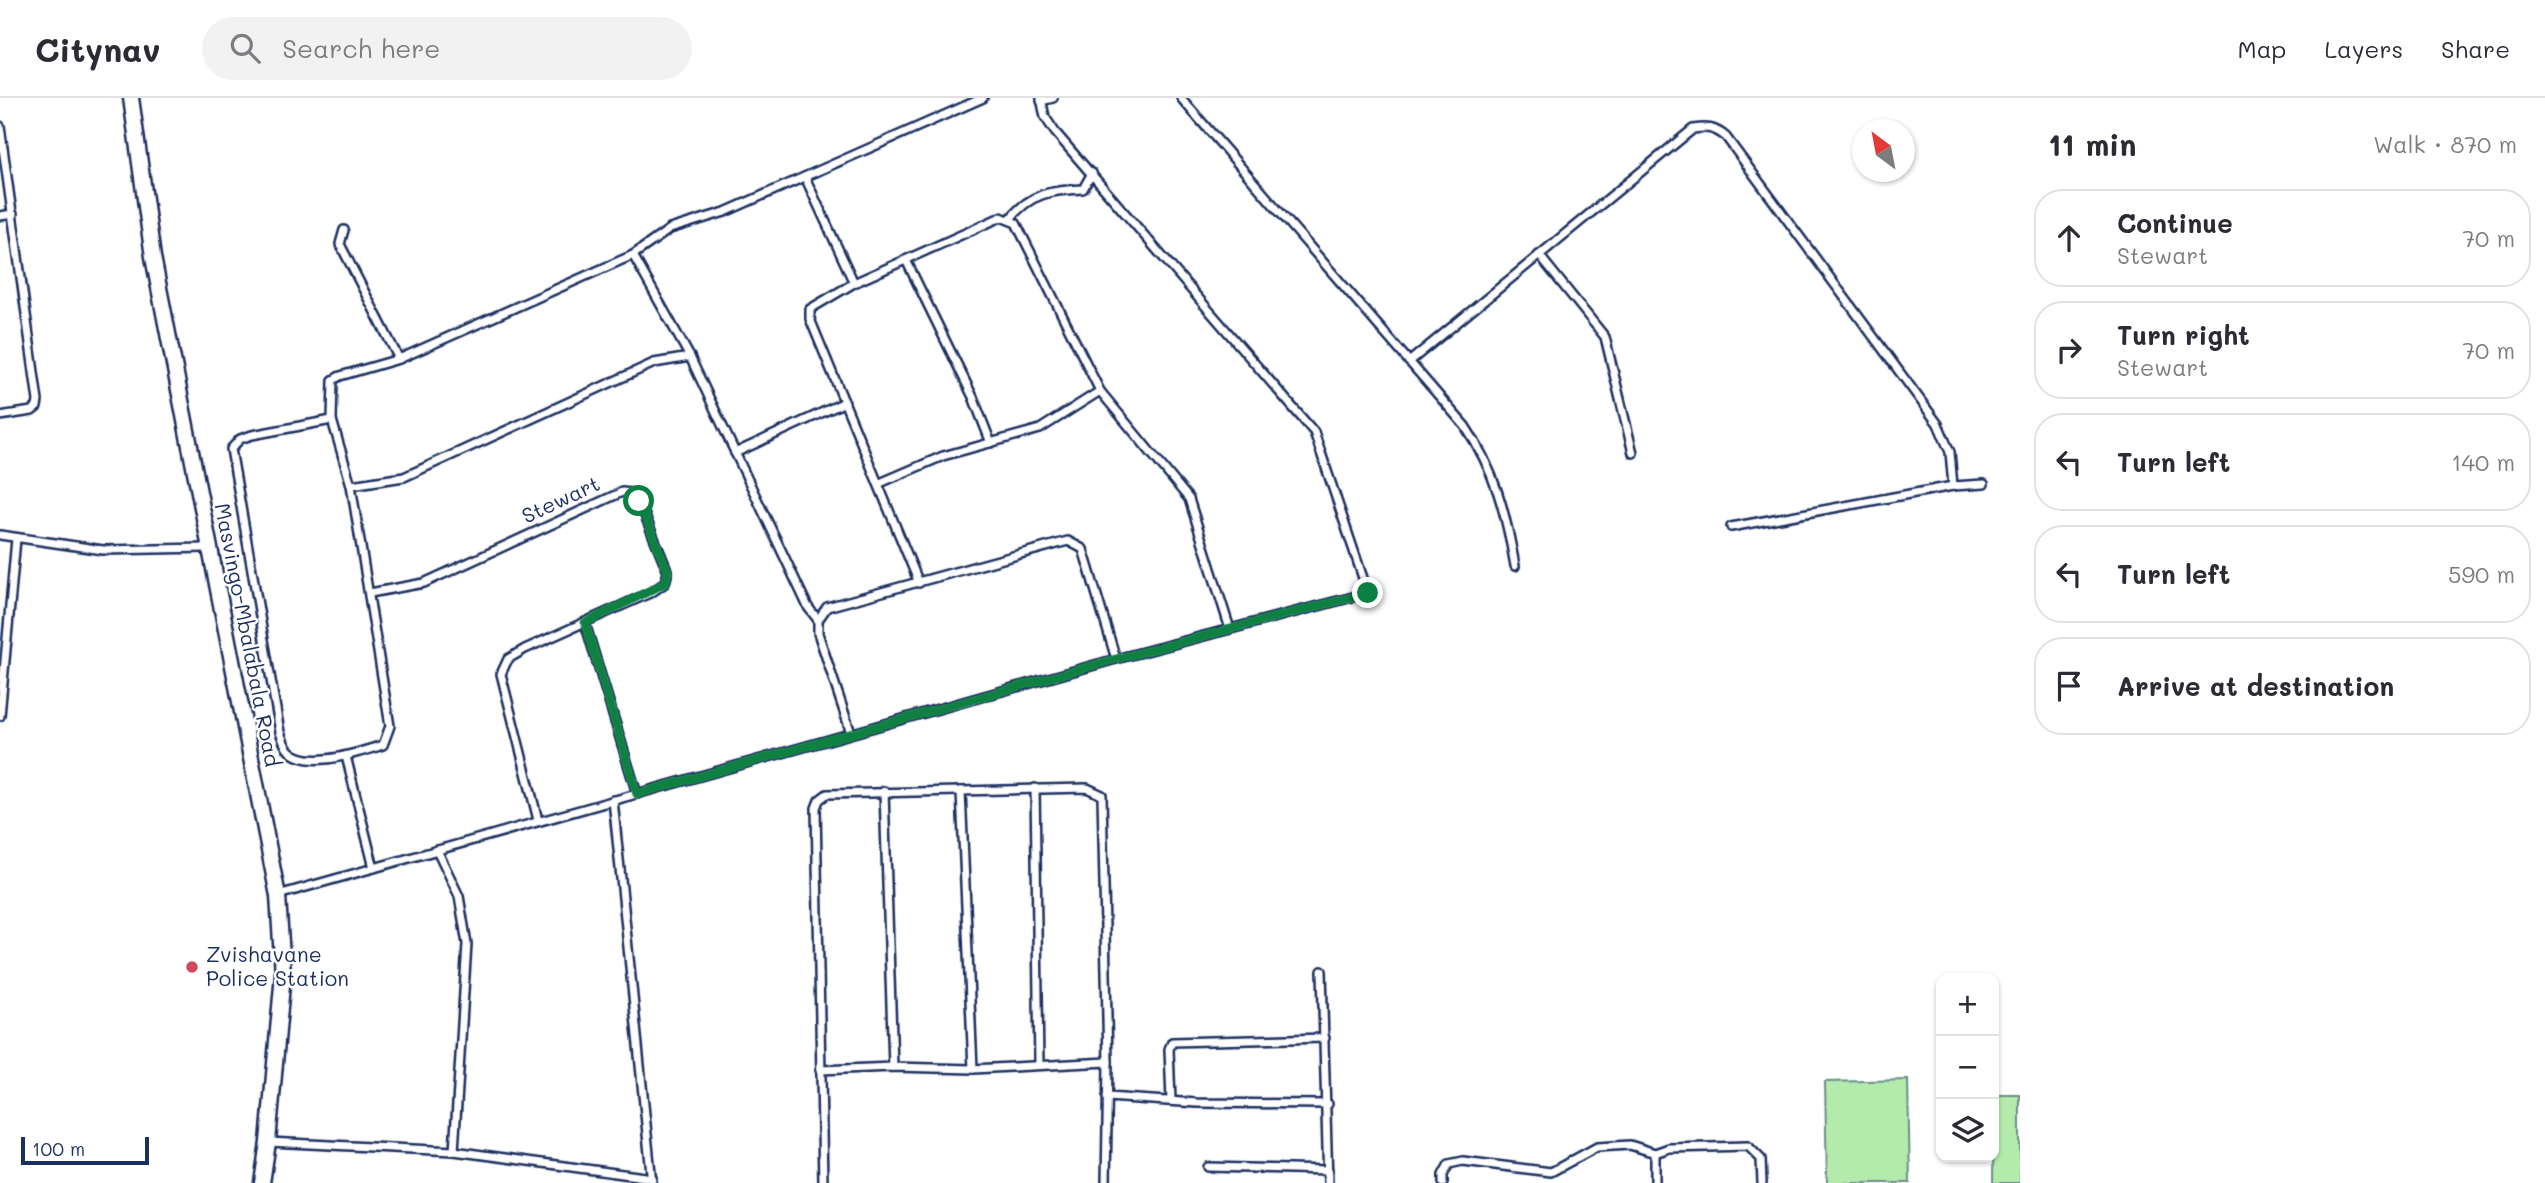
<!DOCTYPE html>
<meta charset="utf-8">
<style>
body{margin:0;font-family:Mali,sans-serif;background:#f2f2f3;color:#2b2b33}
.controls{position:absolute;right:21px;bottom:21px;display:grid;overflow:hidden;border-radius:14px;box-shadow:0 2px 5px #0004}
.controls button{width:63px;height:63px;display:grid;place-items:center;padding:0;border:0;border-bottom:2px solid #e1e1e2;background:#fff;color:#2b2b33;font:35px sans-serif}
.compass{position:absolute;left:1852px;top:21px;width:63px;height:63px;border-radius:50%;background:#fff;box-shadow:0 2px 5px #0004;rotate:328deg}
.scale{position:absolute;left:21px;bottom:18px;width:128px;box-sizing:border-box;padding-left:7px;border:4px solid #1b2f5e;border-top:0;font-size:19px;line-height:24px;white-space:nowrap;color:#1b2f5e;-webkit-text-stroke:5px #fff;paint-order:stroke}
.stop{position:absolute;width:21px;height:21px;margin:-16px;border:5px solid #0b8043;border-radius:50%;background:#fff}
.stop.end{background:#0b8043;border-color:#fff;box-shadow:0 2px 7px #0008}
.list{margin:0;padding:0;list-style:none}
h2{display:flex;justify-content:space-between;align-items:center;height:91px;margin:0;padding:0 28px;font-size:30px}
h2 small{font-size:23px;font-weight:400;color:#7c7c81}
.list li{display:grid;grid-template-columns:46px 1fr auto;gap:21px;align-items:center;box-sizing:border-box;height:98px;margin:0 14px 14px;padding:0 14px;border:2px solid #e1e1e2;border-radius:28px}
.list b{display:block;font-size:26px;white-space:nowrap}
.list p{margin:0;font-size:23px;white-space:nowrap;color:#7c7c81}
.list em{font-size:23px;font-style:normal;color:#7c7c81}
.icon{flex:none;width:38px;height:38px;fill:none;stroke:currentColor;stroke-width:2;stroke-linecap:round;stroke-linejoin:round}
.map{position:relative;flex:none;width:2020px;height:1085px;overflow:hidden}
header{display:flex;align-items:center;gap:42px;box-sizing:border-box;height:98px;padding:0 35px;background:#fff;border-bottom:2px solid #e1e1e2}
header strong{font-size:33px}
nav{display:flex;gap:38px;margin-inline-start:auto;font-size:24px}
.search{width:490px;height:63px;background:#f2f2f3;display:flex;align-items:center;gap:18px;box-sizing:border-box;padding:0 24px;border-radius:38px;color:#7c7c81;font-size:26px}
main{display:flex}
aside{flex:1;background:#fff}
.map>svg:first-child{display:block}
.green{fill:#b4ebad;stroke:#688d86;stroke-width:2}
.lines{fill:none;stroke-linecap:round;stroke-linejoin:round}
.street-casing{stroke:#1b2f5e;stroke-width:12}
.highway-casing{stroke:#1b2f5e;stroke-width:19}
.street{stroke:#fff;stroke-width:7}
.highway{stroke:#fff;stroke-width:14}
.route{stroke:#0b8043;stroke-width:9}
.poi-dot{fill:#d1495b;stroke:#fff;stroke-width:2.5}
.labels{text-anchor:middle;stroke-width:5;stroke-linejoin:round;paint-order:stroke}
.street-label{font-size:21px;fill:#1b2f5e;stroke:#fff}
.poi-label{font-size:21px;fill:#1b2f5e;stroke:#fff;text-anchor:start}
</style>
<header>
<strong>Citynav</strong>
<div class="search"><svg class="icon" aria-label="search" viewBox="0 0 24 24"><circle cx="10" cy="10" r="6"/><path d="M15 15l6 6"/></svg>Search here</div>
<nav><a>Map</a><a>Layers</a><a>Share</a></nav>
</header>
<main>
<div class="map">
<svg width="2020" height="1085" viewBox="0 0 2020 1085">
<rect width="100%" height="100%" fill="#fff"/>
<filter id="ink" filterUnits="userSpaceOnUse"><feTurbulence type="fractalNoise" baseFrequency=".0143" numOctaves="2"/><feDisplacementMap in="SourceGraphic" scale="14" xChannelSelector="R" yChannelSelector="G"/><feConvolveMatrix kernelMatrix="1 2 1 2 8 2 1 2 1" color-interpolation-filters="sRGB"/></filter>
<g filter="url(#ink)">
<!-- green -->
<g class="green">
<polygon points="1908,982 1910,1085 1827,1085 1825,984"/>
<polygon points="1994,997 2020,997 2020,1085 1993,1085"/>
</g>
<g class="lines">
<!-- street casing -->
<g class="street-casing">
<g id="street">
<path d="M1181,0L1465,328C1495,372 1506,416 1515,468"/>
<polyline points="1041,3 1053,0"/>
<polyline points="0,28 38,303 37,309 32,313 0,318"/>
<polyline points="805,79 854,185"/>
<polyline points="0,118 13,116"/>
<path d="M1010,121C1030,95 1052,92 1083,91L1092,75"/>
<polyline points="344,132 340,146 399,261"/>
<polyline points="633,157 690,259 808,509 818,522"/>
<polyline points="1539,157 1605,239 1633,355"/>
<polyline points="906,162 973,299 991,345"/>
<path d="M1409,264L1693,31C1707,29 1714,29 1726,39L1938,326L1950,354L1953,388"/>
<path d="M332,322L351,387L390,628L383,647C360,654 304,674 287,650C284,646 282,639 280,634L231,351L240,341L252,337Z"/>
<polyline points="332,322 333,282 340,278 399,261 633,157 670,131 725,114 983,0"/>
<polyline points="735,355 845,304"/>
<polyline points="880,385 943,358 1040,331 1100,293 1189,401 1230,531"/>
<polyline points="351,387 404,379 654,265 690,259"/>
<polyline points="1731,429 1953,388 1984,386"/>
<polyline points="0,437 103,452 207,450"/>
<polyline points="919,485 810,221 810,211 854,185 1001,119 1016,125 1100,293"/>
<polyline points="370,495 424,485 622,394 631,395 639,403 668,474 665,485 652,494 525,551 508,561 501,576 538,722"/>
<polyline points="585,525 637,696"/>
<polyline points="0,618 16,441"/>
<polyline points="851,635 818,535 818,522 827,509 1068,443 1083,451 1116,561"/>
<polyline points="346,658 374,770"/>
<polyline points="1035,690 1039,967"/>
<polyline points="884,693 893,969"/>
<polyline points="961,693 973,971"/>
<polyline points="613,702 652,1085"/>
<polyline points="278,797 1116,561 1368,495 1314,334 1055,34 1045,19 1041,0"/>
<polyline points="1322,873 1328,1085"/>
<polyline points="820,972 893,969 973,971 1108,964"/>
<polyline points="1107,999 1197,1005 1328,1006"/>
<polyline points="1171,1003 1169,951 1172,944 1325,940"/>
<polyline points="268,1044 454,1053 467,846 459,798 437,752"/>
<polyline points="454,1053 652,1080"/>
<polyline points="1655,1055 1655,1085"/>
<polyline points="1208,1069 1328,1072"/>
<polyline points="823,1085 816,710 819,702 827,696 1087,690 1102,697 1108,964 1106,1085"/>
<polyline points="1443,1085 1443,1077 1449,1066 1463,1063 1551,1074 1597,1049 1630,1047 1655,1055 1669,1050 1748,1048 1761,1061 1762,1085"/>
</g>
</g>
<!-- highway casing -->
<g class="highway-casing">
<polyline id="highway" points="131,0 153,159 278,798 283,876 268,1044 262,1085"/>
</g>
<!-- street -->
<use href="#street" class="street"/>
<!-- highway -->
<use href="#highway" class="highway"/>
</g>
</g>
<g class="lines" filter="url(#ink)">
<!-- route -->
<polyline class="route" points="639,403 668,474 665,485 585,525 637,696 1116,561 1368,495"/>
</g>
<!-- markers -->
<circle class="poi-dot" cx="192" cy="869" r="7"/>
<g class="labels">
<!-- street labels -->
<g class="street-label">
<text transform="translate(561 402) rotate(-25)" y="7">Stewart</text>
<text transform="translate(247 537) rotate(79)" y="7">Masvingo-Mbalabala Road</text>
</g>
<!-- poi labels -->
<g class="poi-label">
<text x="206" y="864">Zvishavane<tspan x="206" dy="24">Police Station</tspan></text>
</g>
</g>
</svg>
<div class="controls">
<button>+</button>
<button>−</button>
<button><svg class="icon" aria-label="layers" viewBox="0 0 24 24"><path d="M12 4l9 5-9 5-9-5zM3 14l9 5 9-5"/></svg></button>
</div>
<svg class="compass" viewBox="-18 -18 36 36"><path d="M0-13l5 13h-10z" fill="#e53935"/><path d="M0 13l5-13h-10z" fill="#7c7c81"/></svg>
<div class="scale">100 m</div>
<div class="stop" style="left:639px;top:403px"></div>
<div class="stop end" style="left:1368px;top:495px"></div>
</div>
<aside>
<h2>11 min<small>Walk · 870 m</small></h2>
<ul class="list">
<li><svg class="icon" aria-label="ahead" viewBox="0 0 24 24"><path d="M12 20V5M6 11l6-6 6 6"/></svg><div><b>Continue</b><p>Stewart</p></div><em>70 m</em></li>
<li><svg class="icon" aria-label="right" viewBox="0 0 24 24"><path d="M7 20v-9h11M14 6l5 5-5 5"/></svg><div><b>Turn right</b><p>Stewart</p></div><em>70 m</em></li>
<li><svg class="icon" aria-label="left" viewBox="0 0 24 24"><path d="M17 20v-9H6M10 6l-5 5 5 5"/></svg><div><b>Turn left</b></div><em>140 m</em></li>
<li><svg class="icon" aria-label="left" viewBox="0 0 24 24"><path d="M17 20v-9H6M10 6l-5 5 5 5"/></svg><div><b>Turn left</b></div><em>590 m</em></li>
<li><svg class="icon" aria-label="arrive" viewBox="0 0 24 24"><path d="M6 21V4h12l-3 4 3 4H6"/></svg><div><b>Arrive at destination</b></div></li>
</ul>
</aside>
</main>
